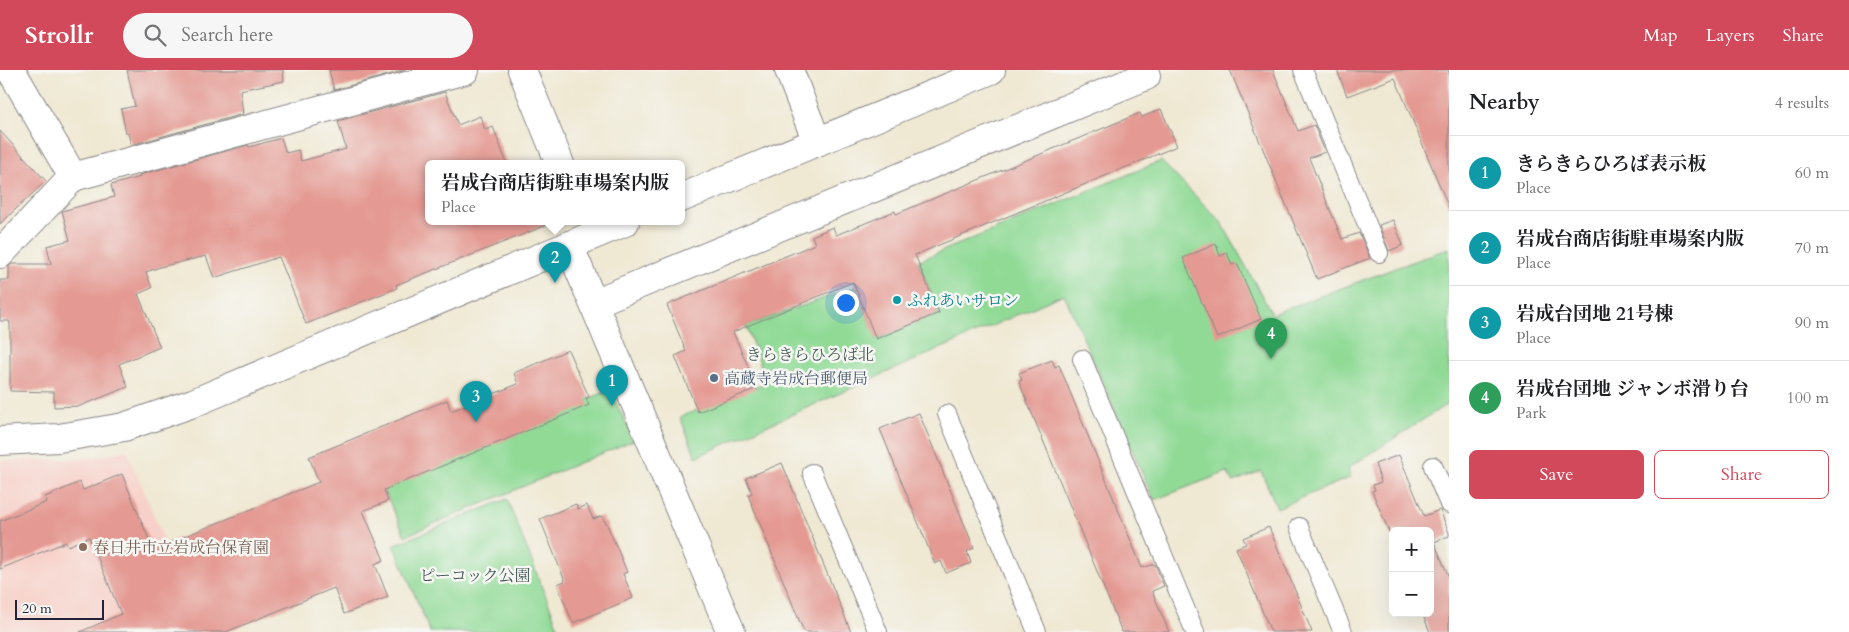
<!DOCTYPE html>
<meta charset="utf-8">
<style>
body{margin:0;font-family:Cardo,"Noto Serif JP",serif;background:#f6f6f6;color:#202124}
.controls{position:absolute;right:15px;bottom:15px;display:grid;overflow:hidden;border-radius:8px;box-shadow:0 5px 20px #0002}
.controls button{width:45px;height:45px;display:grid;place-items:center;padding:0;border:0;border-bottom:1px solid #e0e0e0;background:#fff;color:#202124;font:25px sans-serif}
.scale{position:absolute;left:15px;bottom:12px;width:89px;box-sizing:border-box;padding-left:5px;border:2px solid #22223b;border-top:0;font-size:14px;line-height:18px;white-space:nowrap;color:#22223b;-webkit-text-stroke:4px #f6f6f2;paint-order:stroke}
.you{position:absolute;left:845px;top:232px;width:18px;height:18px;margin:-12px;border:4px solid #fff;border-radius:50%;background:#1a73e8;box-shadow:0 0 0 8px #1a73e833}
.badge{display:grid;place-items:center;width:32px;height:32px;border-radius:50%;background:#d1495b;color:#fff;font-size:16px;font-weight:700}
.pin{position:absolute;translate:-50% -41px;filter:drop-shadow(0 1px 2px #0008)}
.pin::after{content:'';position:absolute;top:26px;width:18px;height:15px;background:inherit;clip-path:polygon(0 0,100% 0,50% 100%)}
.popup{position:absolute;left:425px;top:90px;width:260px;height:65px;box-sizing:border-box;display:grid;place-content:center;border-radius:8px;background:#fff;filter:drop-shadow(0 1px 4px #0005);font-size:16px;white-space:nowrap;color:#757577}
.popup b{font-size:19px;color:#202124}
.popup::after{content:'';position:absolute;left:50%;top:100%;margin-left:-10px;border:10px solid transparent;border-top-color:#fff}
.list{margin:0;padding:0;list-style:none}
h2{display:flex;justify-content:space-between;align-items:center;height:65px;margin:0;padding:0 20px;font-size:21px}
h2 small{font-size:16px;font-weight:400;color:#757577}
.list li{display:grid;grid-template-columns:32px 1fr auto;gap:15px;align-items:center;box-sizing:border-box;height:75px;padding:0 20px;border-top:1px solid #e0e0e0}
.list b{display:block;font-size:19px;white-space:nowrap}
.list p{margin:0;font-size:16px;white-space:nowrap;color:#757577}
.list em{font-size:16px;font-style:normal;color:#757577}
.actions{display:flex;gap:10px;padding:15px 20px}
.actions a{flex:1;padding:11px 0;border:1px solid #d1495b;border-radius:8px;text-align:center;font-size:18px;color:#d1495b}
.actions .main{background:#d1495b;color:#fff}
.icon{flex:none;width:28px;height:28px;fill:none;stroke:currentColor;stroke-width:2;stroke-linecap:round;stroke-linejoin:round}
.map{position:relative;flex:none;width:1449px;height:562px;overflow:hidden}
header{display:flex;align-items:center;gap:30px;box-sizing:border-box;height:70px;padding:0 25px;background:#d1495b;color:#fff}
header strong{font-size:24px}
nav{display:flex;gap:28px;margin-inline-start:auto;font-size:18px}
.search{width:350px;height:45px;background:#f6f6f6;display:flex;align-items:center;gap:12px;box-sizing:border-box;padding:0 18px;border-radius:28px;color:#757577;font-size:19px}
main{display:flex}
aside{flex:1;background:#fff}
.map>svg:first-child{display:block}
.built{fill:#f7d1c9}
.green{fill:#90da96;stroke:#597e68}
.building{fill:#e49992}
.lines{fill:none;stroke-linecap:round;stroke-linejoin:round}
.lane-casing{stroke:#888586;stroke-width:20}
.street-casing{stroke:#888586;stroke-width:30}
.lane{stroke:#fff;stroke-width:18}
.street{stroke:#fff;stroke-width:28}
.culture-dot{fill:#0f9aa8;stroke:#f6f6f2;stroke-width:2}
.service-dot{fill:#5c6f8a;stroke:#f6f6f2;stroke-width:2}
.education-dot{fill:#8d6e63;stroke:#f6f6f2;stroke-width:2}
.labels{text-anchor:middle;stroke-width:5;stroke-linejoin:round;paint-order:stroke}
.culture-label{font-size:16px;fill:#0d838f;stroke:#f6f6f2;text-anchor:start}
.park-label{font-size:16px;fill:#435956;stroke:#f6f6f2}
.service-label{font-size:16px;fill:#4e5e75;stroke:#f6f6f2;text-anchor:start}
.education-label{font-size:16px;fill:#785e54;stroke:#f6f6f2;text-anchor:start}
</style>
<header>
<strong>Strollr</strong>
<div class="search"><svg class="icon" aria-label="search" viewBox="0 0 24 24"><circle cx="10" cy="10" r="6"/><path d="M15 15l6 6"/></svg>Search here</div>
<nav><a>Map</a><a>Layers</a><a>Share</a></nav>
</header>
<main>
<div class="map">
<svg width="1449" height="562" viewBox="0 0 1449 562">
<rect width="100%" height="100%" fill="#f6f6f2"/>
<filter id="ink" filterUnits="userSpaceOnUse"><feTurbulence type="fractalNoise" baseFrequency=".02" numOctaves="2"/><feDisplacementMap in="SourceGraphic" scale="10" xChannelSelector="R" yChannelSelector="G"/><feConvolveMatrix kernelMatrix="1 2 1 2 8 2 1 2 1" color-interpolation-filters="sRGB"/></filter>
<filter id="wash" filterUnits="userSpaceOnUse"><feTurbulence type="fractalNoise" baseFrequency=".0096" numOctaves="4" result="noise"/><feDisplacementMap in="SourceGraphic" scale="20" xChannelSelector="R" yChannelSelector="G"/><feGaussianBlur stdDeviation="1.12" result="paint"/><feColorMatrix in="noise" values="0 0 0 0 0 0 0 0 0 0 0 0 0 0 0 0 0 1.4 0 .05"/><feComposite in="paint" operator="in"/></filter>
<g filter="url(#wash)">
<rect width="100%" height="100%" fill="#efe8d2"/>
<!-- built -->
<polygon class="built" points="127,380 202,562 0,562 0,391 76,389 104,386"/>
<!-- green -->
<g class="green">
<polygon points="1161,91 1222,153 1272,244 1449,178 1449,333 1348,398 1351,407 1277,438 1261,401 1233,412 1227,402 1154,430 1064,224 696,387 680,347 767,312 746,256 855,217 877,269 939,243 918,191"/>
<polygon points="610,320 634,370 405,466 381,413"/>
<polygon points="507,429 560,562 430,562 394,475"/>
</g>
<g id="blocks">
<!-- building -->
<g class="building">
<polygon points="127,0 283,0 284,11 240,20 243,44 131,75 128,63 126,63 121,39 135,36"/>
<polygon points="329,0 406,0 334,20"/>
<polygon points="1230,0 1273,0 1298,61 1314,55 1325,82 1309,88 1342,169 1359,163 1370,188 1317,209"/>
<polygon points="1337,0 1449,0 1449,138 1395,8 1347,26"/>
<polygon points="445,22 458,55 480,46 485,60 493,57 507,94 429,94 429,152 552,153 396,215 397,218 306,254 279,187 214,208 206,186 160,197 146,202 152,218 138,224 160,277 119,294 128,317 80,336 54,337 54,322 10,321 10,254 9,251 0,251 0,210 9,210 9,196 12,194 51,194 47,176 70,170 62,141 114,127 111,115 140,107 139,105 248,75 249,77 281,68 286,83 298,80 301,91 346,79 338,51"/>
<polygon points="1161,39 1177,76 915,185 939,243 876,269 853,212 733,262 753,308 750,309 755,319 698,342 675,286 686,281 667,235 815,174 812,166 833,157 836,165 895,141 896,144 1140,43 1142,47"/>
<polygon points="0,61 46,111 0,154"/>
<polygon points="1393,150 1403,175 1389,181 1379,155"/>
<polygon points="1216,174 1220,186 1227,183 1232,195 1237,193 1261,249 1217,268 1183,188"/>
<polygon points="568,280 589,327 586,328 589,335 384,420 388,431 363,441 384,490 375,494 388,527 344,544 334,518 226,562 80,562 121,544 89,467 68,476 66,472 0,499 0,451 47,432 45,427 80,412 83,420 122,404 153,479 319,412 309,387 447,330 451,341 518,314 514,303"/>
<polygon points="1052,290 1055,297 1059,295 1142,498 1155,494 1164,516 1152,521 1169,562 1122,562 1019,312 1022,310 1019,303"/>
<polygon points="919,343 974,478 967,481 971,493 946,503 941,491 935,494 880,359"/>
<polygon points="1399,385 1424,446 1440,440 1449,463 1449,466 1434,472 1449,507 1449,562 1430,562 1422,543 1430,543 1430,461 1393,461 1393,471 1372,421 1375,420 1373,415 1381,412 1375,394"/>
<polygon points="782,393 851,562 804,562 748,425 752,423 746,408"/>
<polygon points="576,434 578,439 587,435 593,449 602,446 605,452 606,452 627,502 623,504 633,528 573,553 557,514 565,511 540,449"/>
<polygon points="1269,457 1312,562 1271,562 1236,478 1246,474 1243,468"/>
</g>
</g>
</g>
<g filter="url(#ink)">
<use href="#blocks" fill-opacity="0" stroke="#888586" stroke-width="1"/>
<g class="lines">
<!-- lane casing -->
<g class="lane-casing">
<g id="lane">
<polyline points="1303,0 1379,183"/>
<polyline points="1082,289 1195,562"/>
<polyline points="947,344 1037,562"/>
<polyline points="1433,396 1449,434"/>
<polyline points="812,403 878,562"/>
<polyline points="1299,457 1343,562"/>
</g>
</g>
<!-- street casing -->
<g class="street-casing">
<g id="street">
<polyline points="11,0 73,107"/>
<polyline points="522,0 560,94"/>
<polyline points="789,0 817,72"/>
<polyline points="681,128 991,0"/>
<polyline points="569,175 731,562"/>
<polyline points="0,184 73,107 465,0"/>
<polyline points="594,233 1146,6 1144,0"/>
<polyline points="0,371 59,368 124,357 193,333 625,152"/>
</g>
</g>
<!-- lane -->
<use href="#lane" class="lane"/>
<!-- street -->
<use href="#street" class="street"/>
</g>
</g>
<!-- markers -->
<circle class="culture-dot" cx="897" cy="230" r="5"/>
<circle class="service-dot" cx="714" cy="308" r="5"/>
<circle class="education-dot" cx="83" cy="477" r="5"/>
<g class="labels">
<!-- culture labels -->
<g class="culture-label">
<text x="907" y="236">ふれあいサロン</text>
</g>
<!-- park labels -->
<g class="park-label">
<text x="810" y="290">きらきらひろば北</text>
<text x="475" y="511">ピーコック公園</text>
</g>
<!-- service labels -->
<g class="service-label">
<text x="724" y="314">高蔵寺岩成台郵便局</text>
</g>
<!-- education labels -->
<g class="education-label">
<text x="93" y="483">春日井市立岩成台保育園</text>
</g>
</g>
</svg>
<div class="controls">
<button>+</button>
<button>−</button>
</div>
<div class="scale">20 m</div>
<div class="you"></div>
<div class="pin badge" style="left:612px;top:336px;background:#0f9aa8">1</div>
<div class="pin badge" style="left:555px;top:213px;background:#0f9aa8">2</div>
<div class="popup"><b>岩成台商店街駐車場案内版</b>Place</div>
<div class="pin badge" style="left:476px;top:352px;background:#0f9aa8">3</div>
<div class="pin badge" style="left:1271px;top:289px;background:#2e9e5b">4</div>
</div>
<aside>
<h2>Nearby<small>4 results</small></h2>
<ul class="list">
<li><span class="badge" style="background:#0f9aa8">1</span><div><b>きらきらひろば表示板</b><p>Place</p></div><em>60 m</em></li>
<li><span class="badge" style="background:#0f9aa8">2</span><div><b>岩成台商店街駐車場案内版</b><p>Place</p></div><em>70 m</em></li>
<li><span class="badge" style="background:#0f9aa8">3</span><div><b>岩成台団地 21号棟</b><p>Place</p></div><em>90 m</em></li>
<li><span class="badge" style="background:#2e9e5b">4</span><div><b>岩成台団地 ジャンボ滑り台</b><p>Park</p></div><em>100 m</em></li>
</ul>
<div class="actions"><a class="main">Save</a><a>Share</a></div>
</aside>
</main>
